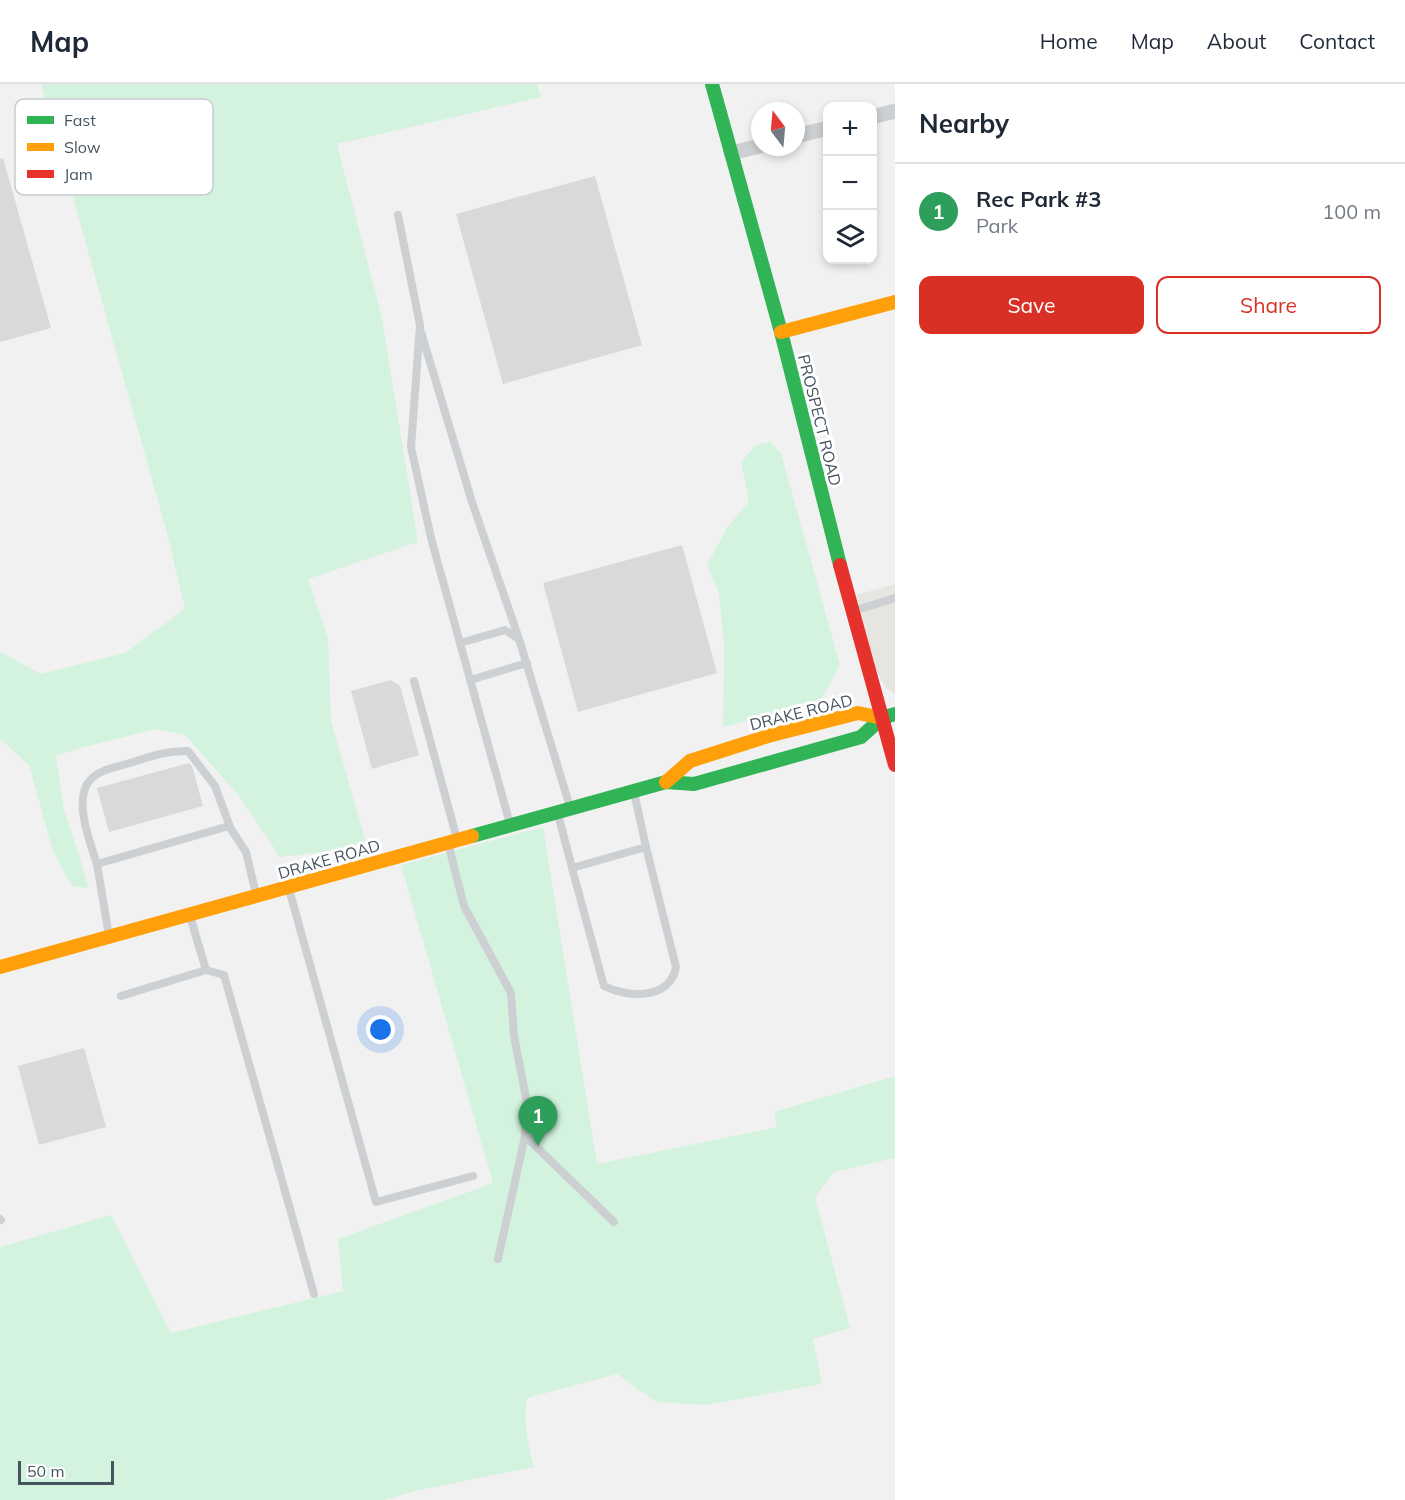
<!DOCTYPE html>
<meta charset="utf-8">
<style>
body{margin:0;font-family:Mulish,sans-serif;background:#f6f6f7;color:#1f2937}
.controls{position:absolute;right:18px;top:18px;display:grid;overflow:hidden;border-radius:12px;box-shadow:0 3px 9px #0003}
.controls button{width:54px;height:54px;display:grid;place-items:center;padding:0;border:0;border-bottom:2px solid #e0e1e3;background:#fff;color:#1f2937;font:30px sans-serif}
.compass{position:absolute;left:751px;top:18px;width:54px;height:54px;border-radius:50%;background:#fff;box-shadow:0 3px 9px #0003;rotate:344deg}
.scale{position:absolute;left:18px;bottom:15px;width:96px;box-sizing:border-box;padding-left:6px;border:3px solid #465461;border-top:0;font-size:16px;line-height:21px;white-space:nowrap;color:#465461;-webkit-text-stroke:4px #fff;paint-order:stroke}
.you{position:absolute;left:381px;top:946px;width:21px;height:21px;margin:-15px;border:4px solid #fff;border-radius:50%;background:#1a73e8;box-shadow:0 0 0 9px #1a73e833}
.badge{display:grid;place-items:center;width:39px;height:39px;border-radius:50%;background:#d93025;color:#fff;font-size:20px;font-weight:700}
.pin{position:absolute;translate:-50% -50px;filter:drop-shadow(0 2px 3px #0008)}
.pin::after{content:'';position:absolute;top:32px;width:21px;height:18px;background:inherit;clip-path:polygon(0 0,100% 0,50% 100%)}
.list{margin:0;padding:0;list-style:none}
h2{display:flex;justify-content:space-between;align-items:center;height:78px;margin:0;padding:0 24px;font-size:26px}
h2 small{font-size:20px;font-weight:400;color:#747a83}
.list li{display:grid;grid-template-columns:39px 1fr auto;gap:18px;align-items:center;box-sizing:border-box;height:96px;padding:0 24px;border-top:2px solid #e0e1e3}
.list b{display:block;font-size:22px;white-space:nowrap}
.list p{margin:0;font-size:20px;white-space:nowrap;color:#747a83}
.list em{font-size:20px;font-style:normal;color:#747a83}
.actions{display:flex;gap:12px;padding:18px 24px}
.actions a{flex:1;padding:14px 0;border:2px solid #d93025;border-radius:12px;text-align:center;font-size:21px;color:#d93025}
.actions .main{background:#d93025;color:#fff}
.icon{flex:none;width:33px;height:33px;fill:none;stroke:currentColor;stroke-width:2;stroke-linecap:round;stroke-linejoin:round}
.map{position:relative;flex:none;width:895px;height:1416px;overflow:hidden}
header{display:flex;align-items:center;gap:36px;box-sizing:border-box;height:84px;padding:0 30px;background:#fff;border-bottom:2px solid #e0e1e3}
header strong{font-size:28px}
nav{display:flex;gap:33px;margin-inline-start:auto;font-size:21px}
main{display:flex}
aside{flex:1;background:#fff}
.map>svg:first-child{display:block}
.commercial{fill:#e7e5df}
.green{fill:#d4f3df}
.building{fill:#d9d9db}
.lines{fill:none;stroke-linecap:round;stroke-linejoin:round}
.lane{stroke:#cdd0d3;stroke-width:8}
.street{stroke:#cdd0d3;stroke-width:15}
.fast{stroke:#30b455;stroke-width:14}
.slow{stroke:#ff9f0a;stroke-width:14}
.jam{stroke:#e5322d;stroke-width:14}
.labels{text-anchor:middle;stroke-width:6;stroke-linejoin:round;paint-order:stroke}
.street-label{font-size:16px;fill:#465461;stroke:#fff}
.key{fill:#fff;stroke:#c8ccd0;stroke-width:1.5}
.key-label{font-size:16px;fill:#465461}
</style>
<header>
<strong>Map</strong>
<nav><a>Home</a><a>Map</a><a>About</a><a>Contact</a></nav>
</header>
<main>
<div class="map">
<svg width="895" height="1416" viewBox="0 0 895 1416">
<rect width="100%" height="100%" fill="#f2f1f1"/>
<!-- commercial -->
<polygon class="commercial" points="895,500 895,610 886,604 875,584 857,511"/>
<!-- green -->
<g class="green">
<polygon points="41,0 537,0 541,13 337,60 382,234 418,458 308,495 328,554 331,637 366,758 323,768 280,773 239,712 185,651 155,645 80,664 56,672 64,725 87,797 88,804 72,802 53,767 29,681 0,655 0,568 41,590 125,569 185,525 167,449"/>
<polygon points="770,358 781,369 840,581 820,618 723,643 724,562 719,509 707,481 727,444 749,417 741,378 756,361"/>
<path d="M543,743L597,1080L777,1043L774,1028L895,992V1074L834,1088L815,1113L850,1244L813,1255L822,1300L706,1321L656,1318L617,1290L527,1314C523,1338 528,1360 534,1383L415,1407L385,1416H0V1163L111,1131L171,1249L343,1207L338,1155L493,1099L401,781Z"/>
</g>
<!-- building -->
<g class="building">
<polygon points="3,74 51,244 0,258 0,75"/>
<polygon points="595,92 642,261 503,300 456,130"/>
<polygon points="682,461 717,589 578,628 543,499"/>
<polygon points="391,596 400,602 419,671 372,685 351,607"/>
<polygon points="189,679 192,682 203,722 109,748 97,704"/>
<polygon points="84,964 106,1043 39,1061 18,982"/>
</g>
<g class="lines">
<!-- lane -->
<g class="lane">
<polyline points="398,131 420,241 411,363 431,454 510,740"/>
<polyline points="421,248 472,418 519,555"/>
<polyline points="853,527 895,514"/>
<polyline points="460,559 505,546 519,555 570,723"/>
<polyline points="470,596 527,579"/>
<polyline points="414,597 457,755"/>
<polyline points="558,730 572,784 646,763 634,708"/>
<polyline points="448,759 464,822 511,909 514,952 526,1014 525,1052"/>
<path d="M97,780C90,758 72,714 91,695C101,685 117,683 130,679C149,673 168,666 188,667L215,702L230,743"/>
<path d="M572,784L604,902C628,914 670,916 676,883L646,763"/>
<polyline points="289,805 376,1118 473,1092"/>
<polyline points="190,832 206,886 224,891 314,1210"/>
<polyline points="109,852 97,780 229,742 246,768 256,810"/>
<polyline points="121,912 206,886"/>
<polyline points="0,1135 1,1136"/>
<polyline points="498,1175 525,1052 614,1138"/>
</g>
<!-- street -->
<g class="street">
<polyline points="872,33 895,27"/>
<polyline points="796,52 828,44"/>
<polyline points="731,69 760,62"/>
</g>
<!-- fast -->
<g class="fast">
<polyline points="712,0 781,248 840,481"/>
<polyline points="472,752 666,698 694,700 861,653 882,634 895,630"/>
</g>
<!-- slow -->
<g class="slow">
<polyline points="781,248 895,218"/>
<polyline points="666,698 690,677 768,652 858,629 882,634"/>
<polyline points="0,883 472,752"/>
</g>
<!-- jam -->
<polyline class="jam" points="840,481 895,681"/>
</g>
<g class="labels">
<!-- street labels -->
<g class="street-label">
<text transform="translate(820 336) rotate(76)" y="6">PROSPECT ROAD</text>
<text transform="translate(801 628) rotate(-14)" y="6">DRAKE ROAD</text>
<text transform="translate(329 775) rotate(-16)" y="6">DRAKE ROAD</text>
</g>
</g>
<!-- legend -->
<rect x="15" y="15" width="198" height="96" rx="9" class="key"/>
<rect x="27" y="32" width="27" height="8" fill="#30b455"/>
<rect x="27" y="59" width="27" height="8" fill="#ff9f0a"/>
<rect x="27" y="86" width="27" height="8" fill="#e5322d"/>
<g class="key-label">
<text x="64" y="42">Fast</text>
<text x="64" y="69">Slow</text>
<text x="64" y="96">Jam</text>
</g>
</svg>
<div class="controls">
<button>+</button>
<button>−</button>
<button><svg class="icon" aria-label="layers" viewBox="0 0 24 24"><path d="M12 4l9 5-9 5-9-5zM3 14l9 5 9-5"/></svg></button>
</div>
<svg class="compass" viewBox="-18 -18 36 36"><path d="M0-13l5 13h-10z" fill="#e53935"/><path d="M0 13l5-13h-10z" fill="#747a83"/></svg>
<div class="scale">50 m</div>
<div class="you"></div>
<div class="pin badge" style="left:538px;top:1062px;background:#2e9e5b">1</div>
</div>
<aside>
<h2>Nearby<small></small></h2>
<ul class="list">
<li><span class="badge" style="background:#2e9e5b">1</span><div><b>Rec Park #3</b><p>Park</p></div><em>100 m</em></li>
</ul>
<div class="actions"><a class="main">Save</a><a>Share</a></div>
</aside>
</main>
